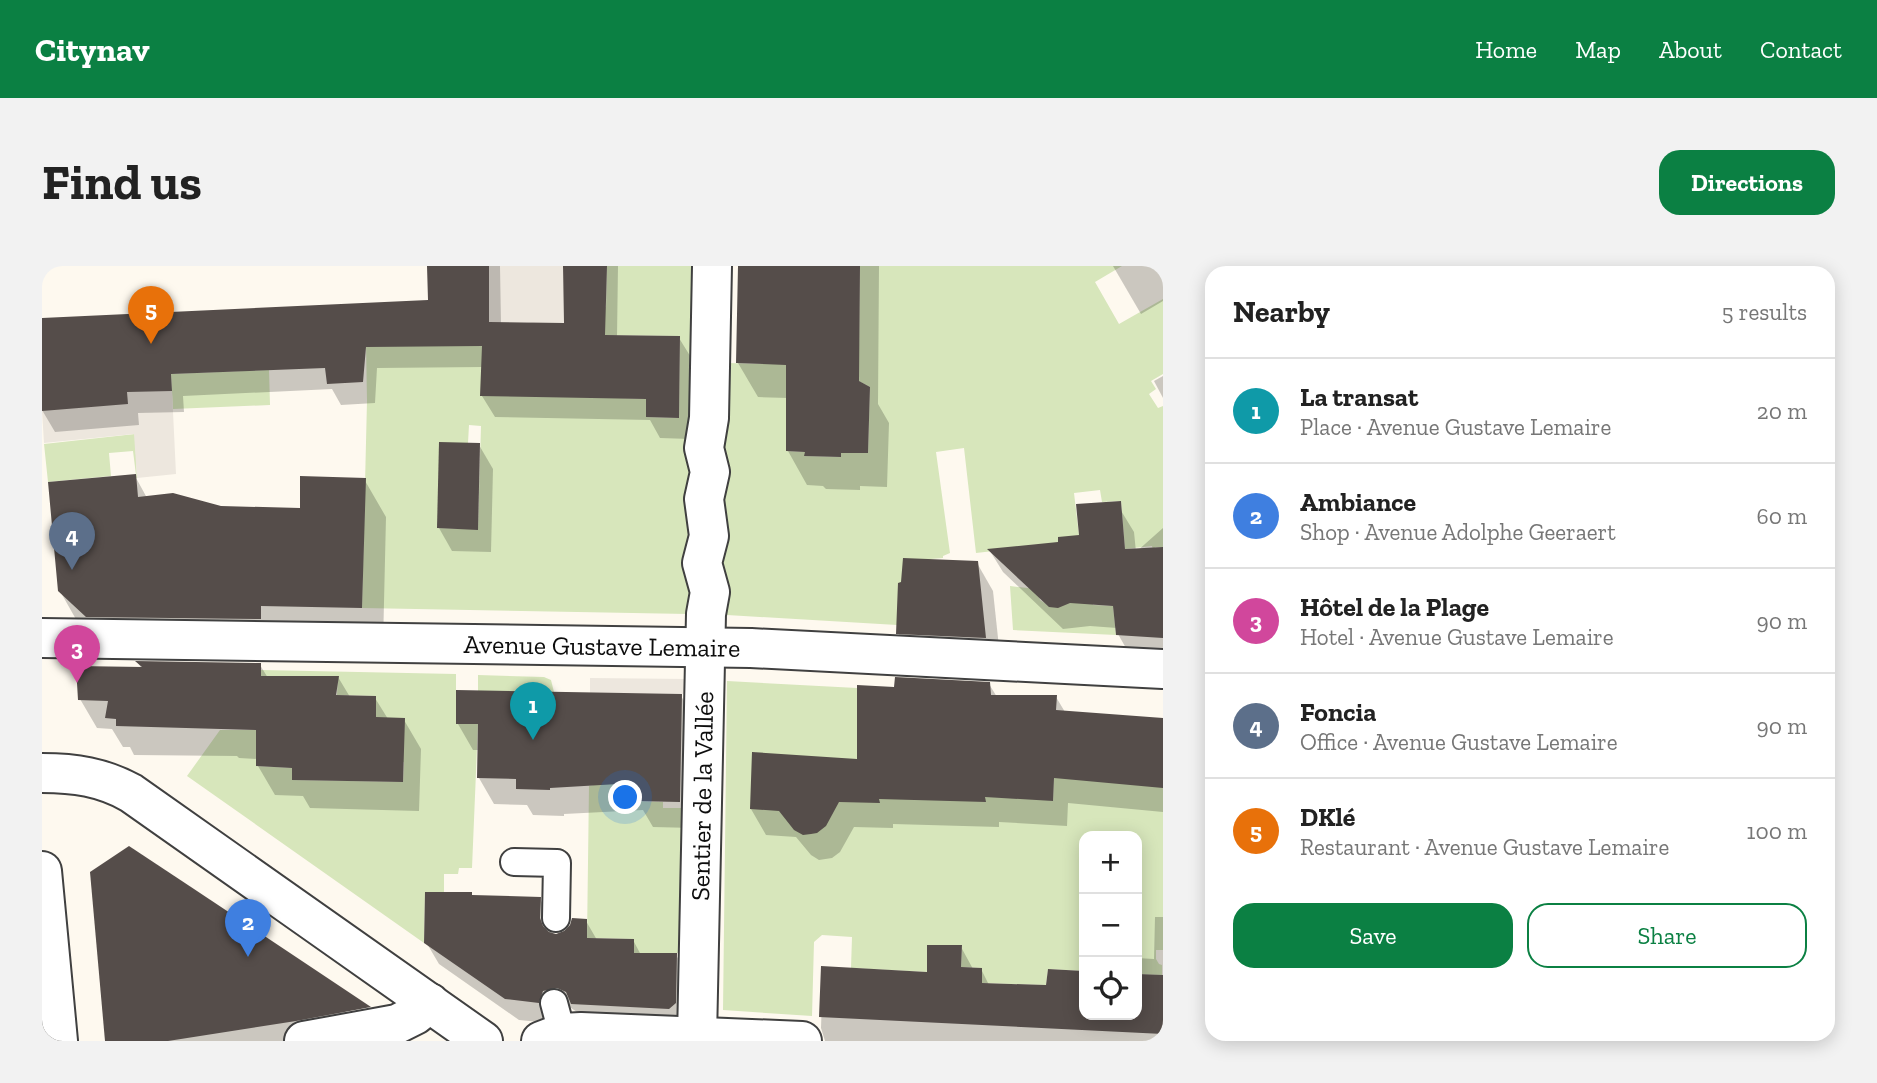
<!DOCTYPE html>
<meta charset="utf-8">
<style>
body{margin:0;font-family:"Zilla Slab",serif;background:#f2f2f2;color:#222}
.controls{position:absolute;right:21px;bottom:21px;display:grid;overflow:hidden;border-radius:14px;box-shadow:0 4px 18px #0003}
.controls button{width:63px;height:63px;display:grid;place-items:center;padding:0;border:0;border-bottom:2px solid #e0e0e0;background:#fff;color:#222;font:35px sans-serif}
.you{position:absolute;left:584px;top:532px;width:24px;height:24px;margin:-18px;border:5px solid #fff;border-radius:50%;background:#1a73e8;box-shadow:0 0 0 10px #1a73e833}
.badge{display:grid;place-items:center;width:46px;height:46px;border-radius:50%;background:#0b8043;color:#fff;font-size:23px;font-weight:700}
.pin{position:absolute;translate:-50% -58px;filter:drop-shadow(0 2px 4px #0008)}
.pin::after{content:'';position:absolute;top:37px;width:24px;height:21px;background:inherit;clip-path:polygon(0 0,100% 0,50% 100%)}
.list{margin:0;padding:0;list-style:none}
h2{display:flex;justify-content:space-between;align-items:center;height:91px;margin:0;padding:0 28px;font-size:30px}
h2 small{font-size:23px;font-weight:400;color:#767676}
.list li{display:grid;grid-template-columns:46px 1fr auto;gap:21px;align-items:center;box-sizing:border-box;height:105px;padding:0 28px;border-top:2px solid #e0e0e0}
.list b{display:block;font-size:26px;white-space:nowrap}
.list p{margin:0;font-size:23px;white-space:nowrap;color:#767676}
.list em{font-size:23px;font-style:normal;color:#767676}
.actions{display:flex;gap:14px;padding:21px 28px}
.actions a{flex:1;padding:16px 0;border:2px solid #0b8043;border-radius:21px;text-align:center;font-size:24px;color:#0b8043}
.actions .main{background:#0b8043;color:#fff}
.icon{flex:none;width:38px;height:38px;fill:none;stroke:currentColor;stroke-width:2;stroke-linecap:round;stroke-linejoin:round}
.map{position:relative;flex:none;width:1121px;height:775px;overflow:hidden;border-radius:21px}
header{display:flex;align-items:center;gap:42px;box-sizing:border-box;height:98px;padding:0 35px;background:#0b8043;color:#fff}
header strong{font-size:33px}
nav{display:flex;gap:38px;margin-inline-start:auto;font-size:24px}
.intro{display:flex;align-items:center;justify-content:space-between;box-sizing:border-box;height:168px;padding:0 42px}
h1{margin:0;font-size:49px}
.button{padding:18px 32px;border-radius:21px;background:#0b8043;color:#fff;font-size:24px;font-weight:700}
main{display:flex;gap:42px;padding:0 42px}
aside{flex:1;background:#fff;border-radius:21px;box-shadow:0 4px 18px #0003}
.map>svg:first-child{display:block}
.green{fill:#d7e6bb;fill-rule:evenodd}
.plaza{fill:#ede7de}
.shadow{fill:#0003}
.building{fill:#554d4a}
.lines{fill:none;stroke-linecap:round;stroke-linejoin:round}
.lane-casing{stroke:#404040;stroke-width:30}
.street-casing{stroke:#404040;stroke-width:42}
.lane{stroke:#fff;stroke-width:26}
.street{stroke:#fff;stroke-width:38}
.labels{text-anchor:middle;stroke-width:7;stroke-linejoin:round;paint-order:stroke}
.street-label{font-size:26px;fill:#0d0d0d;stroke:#fff}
</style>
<header>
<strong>Citynav</strong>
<nav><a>Home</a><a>Map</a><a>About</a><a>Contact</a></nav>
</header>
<div class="intro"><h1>Find us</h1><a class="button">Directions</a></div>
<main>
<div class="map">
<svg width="1121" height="775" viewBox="0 0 1121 775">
<rect width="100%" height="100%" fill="#fef9ef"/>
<!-- green -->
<g class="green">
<path d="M565,0H651L662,258L646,348L320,342L325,135L324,78L415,56L551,131L604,133V151L637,152L638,70L552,69L560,42L564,41ZM427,159L439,160L436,263L395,262L426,177Z"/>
<path d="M818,0H1080L1053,16L1077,58L1121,33V108L1109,115L1114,123L1107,128L1116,142L1121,140V281H1113L1111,285L1110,280L1083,283L1079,235L1060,236L1058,224L1032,227L1037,269L1016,278L987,279V281L934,287L922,182L894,186L908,287L901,290V292L889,293L859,316L855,359L685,349V347L678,346L671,164L687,152V97L719,98V82L817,83ZM745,102L793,103L828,121L826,187H799V191L763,190V186L744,185Z"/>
<polygon points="227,104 228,139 131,143 129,108"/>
<polygon points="93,168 95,212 71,215 94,209 91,185 67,187 69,210 6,216 2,178"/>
<polygon points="968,320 995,323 998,334 1009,341 1049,326 1051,339 1071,340 1074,369 971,364"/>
<polygon points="219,404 414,408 414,458 436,458 430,602 417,602 416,608 402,608 402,626 383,626 382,677 145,510 178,464 214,464 214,500 250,502 250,514 361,516 362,496 350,496 334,451 334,430 295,429 296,410 279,410 281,426 219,427"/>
<polygon points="436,409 502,411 509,414 512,426 436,425"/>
<polygon points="685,415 815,422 815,454 837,455 943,535 943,521 1011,535 1012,504 1121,511 1121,684 1114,684 1114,693 1117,698 1120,699 1120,709 1095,708 1095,570 1042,570 1042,705 1006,703 1004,719 940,717 939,702 919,701 920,680 886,679 885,706 809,702 810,671 780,669 772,676 770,750 681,744"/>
<polygon points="566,516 594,519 594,535 621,536 621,542 644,542 642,687 592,687 591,673 545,672 547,520"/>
</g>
<!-- plaza -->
<g class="plaza">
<polygon points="447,0 521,0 522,26 552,69 486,56 441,56 447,32"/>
<polygon points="48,112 92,125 130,125 134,208 95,212 92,168 2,177 0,145"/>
<polygon points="548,412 646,413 646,428 548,427"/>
</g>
<!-- shadow -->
<g class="shadow">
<polygon points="387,0 458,0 459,58 524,58 522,0 576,0 575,71 637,72 650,93 648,173 618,172 608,154 453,151 440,130 441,101 335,102 333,137 299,139 290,123 141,130 142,146 96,147 97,159 13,166 0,144 0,54 388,36"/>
<polygon points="697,0 837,0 836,138 847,157 845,221 818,220 818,224 784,223 781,220 765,219 746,185 746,132 716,131 696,97"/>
<polygon points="1071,0 1121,0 1121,35 1099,48"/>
<polygon points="1121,110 1121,132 1112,115"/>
<polygon points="437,179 451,203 449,286 410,285 397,262"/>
<polygon points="93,210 105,232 179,242 259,244 322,213 344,251 341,379 40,364 18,325"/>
<polygon points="1078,243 1092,266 1094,286 1121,262 1121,393 1089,391 1076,368 1075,362 1048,360 1021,363 961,306 948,285 1018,277 1039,271"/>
<polygon points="935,297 951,325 959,400 872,395 856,367"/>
<polygon points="96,397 218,399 226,412 296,411 308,431 333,432 346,453 362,454 379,483 377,545 268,542 261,530 233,529 216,500 216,493 197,492 195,490 92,489 88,481 81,481 70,463 55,462 38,433 100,403"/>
<polygon points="947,418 955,431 1014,431 1023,446 1121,453 1121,546 1026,537 1025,560 957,556 957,561 851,558 851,562 812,561 798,586 790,592 777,594 769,589 754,571 724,569 709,543 816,494 854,423"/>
<polygon points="639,430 655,456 652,562 611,561 601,544 522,548 522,550 491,549 485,539 452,538 437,512 437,484 431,484 416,458"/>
<polygon points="50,607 285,713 305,748 308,775 64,775"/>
<polygon points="431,631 498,633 510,654 510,668 514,669 544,655 555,674 591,674 599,689 634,689 646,710 645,759 543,759 535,746 529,742 513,746 508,757 477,754 397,698 384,676"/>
<polygon points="1113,651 1121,651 1121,775 783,775 779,762 781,702 886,708 919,681 931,703 939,703 947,719 1006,721 1007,705 1042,707 1042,749 1095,749 1095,692 1112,693"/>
</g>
<!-- building -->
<g class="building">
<polygon points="385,0 447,0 447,56 522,57 521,0 565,0 563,69 638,70 637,152 604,151 604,133 438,130 440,80 324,81 321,116 285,118 283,102 129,108 130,125 85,126 86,138 0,145 0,52 386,34"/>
<polygon points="696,0 818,0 817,115 828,121 826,187 799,187 799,191 762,190 763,186 744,185 744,99 694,97"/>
<polygon points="397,176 438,177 436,264 395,262"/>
<polygon points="94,208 96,231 131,227 179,240 258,242 258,210 324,212 320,342 219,340 219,353 44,351 16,325 6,216"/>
<polygon points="1079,235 1083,283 1121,281 1121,372 1074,369 1071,340 1028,337 1016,342 1007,341 945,283 1016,276 1016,271 1037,269 1034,238"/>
<polygon points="861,292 936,295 944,372 854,368 856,317 859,316"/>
<polygon points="93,395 219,397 219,410 297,410 294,429 334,430 334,451 363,452 361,516 250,514 250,502 214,500 214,464 74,460 74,453 63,452 66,435 36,434 34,400 100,401"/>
<polygon points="853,411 948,416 949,429 1015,429 1014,444 1121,452 1121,522 1012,512 1011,535 943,531 944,536 837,533 838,537 797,536 784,560 775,567 769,568 761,569 752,564 737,545 708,543 710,486 815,493 815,419 852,421"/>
<polygon points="414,424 640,428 638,536 594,535 593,517 508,522 508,524 474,523 474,513 435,512 436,458 414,458"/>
<polygon points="87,580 152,623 329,741 254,755 126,775 63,775 48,606"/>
<polygon points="383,626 430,626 430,629 499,631 498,652 501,660 507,666 514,668 522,665 528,659 530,652 545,653 545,672 592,673 592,687 635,687 634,737 627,743 529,738 524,726 515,722 501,725 497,737 463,733 382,677"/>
<polygon points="885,679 920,679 919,701 940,702 940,717 1004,719 1006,703 1042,705 1042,749 1095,749 1095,708 1121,709 1121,768 777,751 779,700 885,706"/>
</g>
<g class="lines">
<!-- lane casing -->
<g class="lane-casing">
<g id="lane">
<polyline points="472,596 515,597 514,652"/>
<polyline points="512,737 520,767"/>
</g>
</g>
<!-- street casing -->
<g class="street-casing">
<g id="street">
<path id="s1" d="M0,372L709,382L1121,403"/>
<path d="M0,507C33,507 60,511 89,527L441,775"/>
<polyline points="0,605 16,775"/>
<path id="s2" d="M655,772L664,348L668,326L660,297L667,270L662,233L668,206L662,182L667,152L670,0"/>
<polyline points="262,775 355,758 373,749 388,737"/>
<polyline points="499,775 520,767 539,766 760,775"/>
</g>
</g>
<!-- lane -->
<use href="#lane" class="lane"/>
<!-- street -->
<use href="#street" class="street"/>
</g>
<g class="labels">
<!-- street labels -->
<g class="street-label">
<text dy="9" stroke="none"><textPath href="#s1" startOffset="560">Avenue Gustave Lemaire</textPath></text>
<text dy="9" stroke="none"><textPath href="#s2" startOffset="242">Sentier de la Vallée</textPath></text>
</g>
</g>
</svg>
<div class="controls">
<button>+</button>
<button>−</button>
<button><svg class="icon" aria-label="locate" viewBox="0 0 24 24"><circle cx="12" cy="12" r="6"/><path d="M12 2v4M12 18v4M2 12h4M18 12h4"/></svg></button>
</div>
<div class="you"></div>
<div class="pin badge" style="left:491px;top:474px;background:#0f9aa8">1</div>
<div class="pin badge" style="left:206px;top:691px;background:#3f7fe0">2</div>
<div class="pin badge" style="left:35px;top:417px;background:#d1479c">3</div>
<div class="pin badge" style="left:30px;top:304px;background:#5c6f8a">4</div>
<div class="pin badge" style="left:109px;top:78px;background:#e8710a">5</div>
</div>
<aside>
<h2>Nearby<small>5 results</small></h2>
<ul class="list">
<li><span class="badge" style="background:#0f9aa8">1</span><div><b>La transat</b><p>Place · Avenue Gustave Lemaire</p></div><em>20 m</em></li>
<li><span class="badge" style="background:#3f7fe0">2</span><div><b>Ambiance</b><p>Shop · Avenue Adolphe Geeraert</p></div><em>60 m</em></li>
<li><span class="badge" style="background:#d1479c">3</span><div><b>Hôtel de la Plage</b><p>Hotel · Avenue Gustave Lemaire</p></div><em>90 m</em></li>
<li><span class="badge" style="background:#5c6f8a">4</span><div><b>Foncia</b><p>Office · Avenue Gustave Lemaire</p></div><em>90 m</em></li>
<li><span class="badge" style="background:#e8710a">5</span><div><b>DKlé</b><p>Restaurant · Avenue Gustave Lemaire</p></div><em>100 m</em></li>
</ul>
<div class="actions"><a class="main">Save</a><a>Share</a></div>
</aside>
</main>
